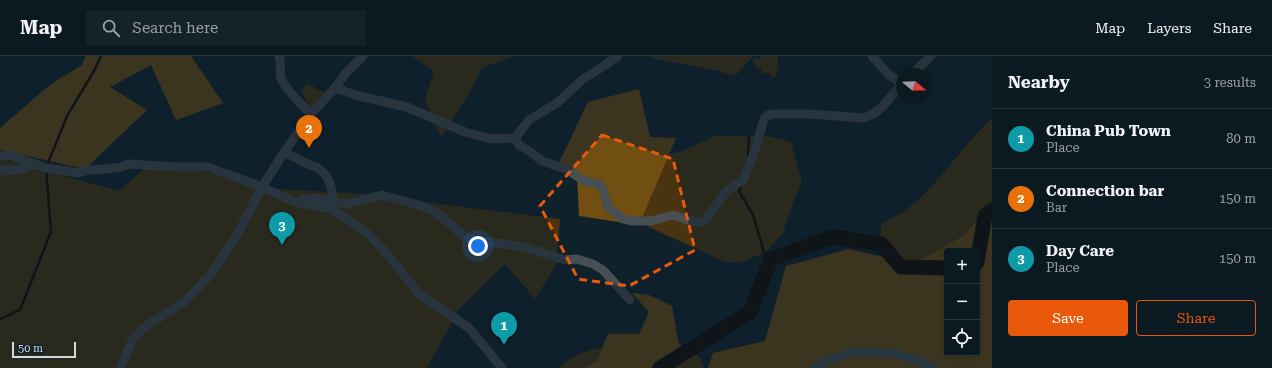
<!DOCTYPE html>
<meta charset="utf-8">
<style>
body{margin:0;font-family:"Roboto Serif",serif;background:#142229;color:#f1f3f6}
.controls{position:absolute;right:12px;bottom:12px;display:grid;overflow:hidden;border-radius:4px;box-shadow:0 2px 6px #0003}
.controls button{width:36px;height:36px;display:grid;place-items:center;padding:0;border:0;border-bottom:1px solid #2b383e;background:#0b1920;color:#f1f3f6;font:20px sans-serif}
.compass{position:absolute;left:896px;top:12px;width:36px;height:36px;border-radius:50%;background:#0b1920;box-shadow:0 2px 6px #0003;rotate:109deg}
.scale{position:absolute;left:12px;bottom:10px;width:64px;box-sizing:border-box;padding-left:4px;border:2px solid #cfdae1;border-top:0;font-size:11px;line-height:14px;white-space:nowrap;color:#cfdae1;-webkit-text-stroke:3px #0f212b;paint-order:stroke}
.you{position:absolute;left:478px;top:190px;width:14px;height:14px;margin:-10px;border:3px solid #fff;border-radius:50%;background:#1a73e8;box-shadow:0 0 0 6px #1a73e833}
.badge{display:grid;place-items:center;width:26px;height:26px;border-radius:50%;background:#ea580c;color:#fff;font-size:13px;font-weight:700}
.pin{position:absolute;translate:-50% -33px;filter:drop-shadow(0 1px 2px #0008)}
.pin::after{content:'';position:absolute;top:21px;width:14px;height:12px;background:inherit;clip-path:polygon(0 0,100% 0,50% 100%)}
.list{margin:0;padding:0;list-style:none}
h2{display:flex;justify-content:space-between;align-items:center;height:52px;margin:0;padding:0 16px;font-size:17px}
h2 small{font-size:13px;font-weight:400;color:#9aa0a5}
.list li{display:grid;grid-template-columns:26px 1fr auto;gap:12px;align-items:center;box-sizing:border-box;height:60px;padding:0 16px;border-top:1px solid #2b383e}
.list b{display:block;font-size:15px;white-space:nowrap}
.list p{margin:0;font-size:13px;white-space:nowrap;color:#9aa0a5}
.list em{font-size:13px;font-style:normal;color:#9aa0a5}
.actions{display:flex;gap:8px;padding:12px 16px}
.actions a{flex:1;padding:9px 0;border:1px solid #ea580c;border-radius:4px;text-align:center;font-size:14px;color:#ea580c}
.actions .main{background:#ea580c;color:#fff}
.icon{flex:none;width:22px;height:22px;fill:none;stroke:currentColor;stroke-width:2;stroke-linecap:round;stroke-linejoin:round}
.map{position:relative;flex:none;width:992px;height:312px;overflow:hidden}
header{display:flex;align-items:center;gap:24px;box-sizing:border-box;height:56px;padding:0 20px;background:#0b1920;border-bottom:1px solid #2b383e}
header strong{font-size:19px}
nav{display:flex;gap:22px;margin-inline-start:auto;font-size:14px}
.search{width:280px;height:36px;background:#142229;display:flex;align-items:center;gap:10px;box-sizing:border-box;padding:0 14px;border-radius:4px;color:#9aa0a5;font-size:15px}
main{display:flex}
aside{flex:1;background:#0b1920}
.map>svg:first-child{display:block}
.green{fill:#4a340f}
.forest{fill:#714e12;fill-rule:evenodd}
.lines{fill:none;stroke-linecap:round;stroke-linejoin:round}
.stream{stroke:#100600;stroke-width:2.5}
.river{stroke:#100600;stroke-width:15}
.minor{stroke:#474f54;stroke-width:9}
.marked{fill:none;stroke:#e8590c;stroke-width:3;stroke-dasharray:8 5;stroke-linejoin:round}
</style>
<header>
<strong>Map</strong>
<div class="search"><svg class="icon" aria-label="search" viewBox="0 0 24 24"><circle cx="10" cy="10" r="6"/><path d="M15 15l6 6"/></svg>Search here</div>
<nav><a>Map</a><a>Layers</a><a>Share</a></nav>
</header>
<main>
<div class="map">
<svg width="992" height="312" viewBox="0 0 992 312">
<rect width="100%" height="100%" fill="#0f212b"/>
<!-- green -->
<g class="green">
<polygon points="412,0 515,0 482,12 468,39 441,81 425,43 434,15"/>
<polygon points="651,0 753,0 735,20 715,14 655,3"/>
<polygon points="761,0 777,0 779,12 777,12 777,19 775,21 772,21 769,16 763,18 761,13 756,12 756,8 753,7 755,2 761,3 761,4"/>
<polygon points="307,28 313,30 317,34 330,37 311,55 302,36 303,32"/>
<path d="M992,62V213L977,195H947V227L894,208L882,193L880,179L882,168C891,162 902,157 911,150C941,125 963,89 992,62Z"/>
<polygon points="715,80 768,80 791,86 802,127 794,144 784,173 785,175 766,196 742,206 725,206 647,170 630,164 642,106 685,94"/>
<polygon points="0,102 119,135 143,114 167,106 273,133 350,137 560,163 556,209 535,243 505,208 459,253 427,312 0,312"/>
<path d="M675,285L698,299L704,312H559C581,286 644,287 675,285Z"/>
</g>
<!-- forest -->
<g class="forest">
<polygon points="86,0 191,0 223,47 176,64 151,9 110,31 147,54 85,113 0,94 0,72 51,28 82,9"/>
<polygon points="639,33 650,81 676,82 639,169 579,160 577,120 559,107 588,46"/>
<path d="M992,147V312H708L713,297L765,285L786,210L849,193L913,208L965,179ZM947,195H977V297H947Z"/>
<polygon points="632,237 649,239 672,250 680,296 655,312 584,312 597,305 608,278 639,278 649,256"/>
</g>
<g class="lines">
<!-- stream -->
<g class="stream">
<polyline points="748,101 749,81"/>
<polyline points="741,129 739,135 753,159 763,193 769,208"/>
<polyline points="0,263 20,254 51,176 46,112 67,60 94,15 101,0"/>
</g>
<!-- river -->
<g class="river">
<polyline points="977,206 985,160 992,154"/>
<polyline points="660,312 750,256 771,203 833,181 881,188 901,211 947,212"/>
</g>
<!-- minor -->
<g class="minor">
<path d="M279,0C282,8 279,14 281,22C284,32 303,50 311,58"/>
<polyline points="872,0 888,18 902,28"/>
<polyline points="912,18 931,0"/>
<polyline points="335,32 355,39 407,51 465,76 492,83 515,82 529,64 557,47 583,23 604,10 618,0"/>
<path d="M515,82L519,89L532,97L542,105L568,114L584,125L599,128L603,134L608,151L623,163L631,165H651L673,159L685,163L698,166L706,164L727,134L743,124L754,97L764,63L768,59L773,58H810L864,62C883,56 889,40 902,29"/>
<path d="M285,95C289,100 293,100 298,103C304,107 312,109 318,112C329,119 333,134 333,146"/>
<polyline points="0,100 9,99 46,112 79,117 88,114 96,114 121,111 129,108 176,111 208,111 262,131 295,146 328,152 343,160 368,178 388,199 418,237 469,272 502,312"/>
<polyline points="0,116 5,114 19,114 34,108"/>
<polyline points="302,144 318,142 333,146 347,148 382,139 422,150 431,154 441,160 463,179 473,184 525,191 565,204 577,203 593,208 603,214 630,244"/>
<polyline points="120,312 133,283 145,271 185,245 211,218 237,179 262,131 285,95 311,58 335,32 346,17 363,0"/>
<polyline points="815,312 831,303 855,296 892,297 916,304 933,312"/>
</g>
</g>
<!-- marked area -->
<path d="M0 0H992V312H0ZM602,79L673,103L695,194L629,230L578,223L540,150Z" fill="#0f212b" fill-opacity=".55" fill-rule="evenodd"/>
<path class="marked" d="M602,79L673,103L695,194L629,230L578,223L540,150Z"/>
</svg>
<div class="controls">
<button>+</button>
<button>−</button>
<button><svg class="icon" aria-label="locate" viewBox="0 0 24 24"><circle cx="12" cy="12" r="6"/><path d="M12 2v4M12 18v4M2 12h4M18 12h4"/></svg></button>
</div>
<svg class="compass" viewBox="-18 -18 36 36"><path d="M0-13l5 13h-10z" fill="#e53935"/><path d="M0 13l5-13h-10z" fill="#9aa0a5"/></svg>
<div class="scale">50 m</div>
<div class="you"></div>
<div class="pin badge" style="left:504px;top:289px;background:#0f9aa8">1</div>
<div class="pin badge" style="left:309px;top:92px;background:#e8710a">2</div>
<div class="pin badge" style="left:282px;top:189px;background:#0f9aa8">3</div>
</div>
<aside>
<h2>Nearby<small>3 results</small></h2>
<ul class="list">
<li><span class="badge" style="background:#0f9aa8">1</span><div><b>China Pub Town</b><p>Place</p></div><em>80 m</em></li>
<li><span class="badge" style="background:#e8710a">2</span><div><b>Connection bar</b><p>Bar</p></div><em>150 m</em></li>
<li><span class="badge" style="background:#0f9aa8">3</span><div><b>Day Care</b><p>Place</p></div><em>150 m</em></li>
</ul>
<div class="actions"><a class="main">Save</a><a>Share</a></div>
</aside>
</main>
